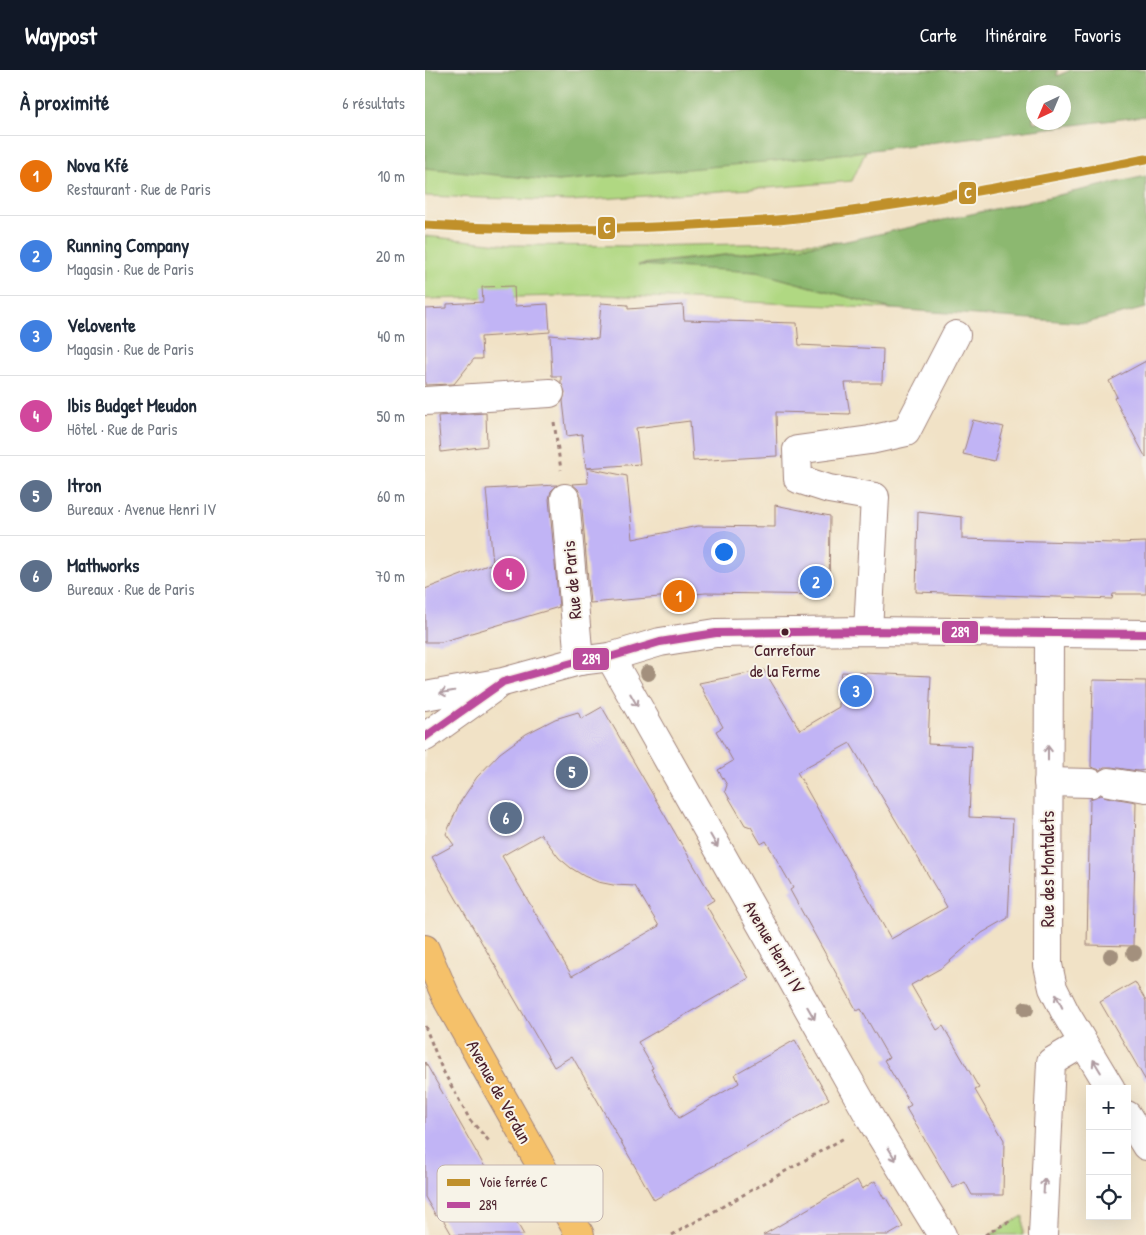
<!DOCTYPE html>
<html lang="fr">
<meta charset="utf-8">
<style>
body{margin:0;font-family:"Patrick Hand",sans-serif;background:#f2f2f3;color:#1f2937}
.controls{position:absolute;right:15px;bottom:15px;display:grid;overflow:hidden;border-radius:0px;box-shadow:0 5px 20px #0002}
.controls button{width:45px;height:45px;display:grid;place-items:center;padding:0;border:0;border-bottom:1px solid #e0e1e3;background:#fff;color:#1f2937;font:25px sans-serif}
.compass{position:absolute;left:601px;top:15px;width:45px;height:45px;border-radius:50%;background:#fff;box-shadow:0 5px 20px #0002;rotate:224deg}
.you{position:absolute;left:298px;top:481px;width:18px;height:18px;margin:-12px;border:4px solid #fff;border-radius:50%;background:#1a73e8;box-shadow:0 0 0 8px #1a73e833}
.badge{display:grid;place-items:center;width:32px;height:32px;border-radius:50%;background:#111827;color:#fff;font-size:16px;font-weight:700}
.pin{position:absolute;translate:-50% -50%;border:2px solid #fff;box-shadow:0 1px 5px #0006}
.list{margin:0;padding:0;list-style:none}
h2{display:flex;justify-content:space-between;align-items:center;height:65px;margin:0;padding:0 20px;font-size:21px}
h2 small{font-size:16px;font-weight:400;color:#747a83}
.list li{display:grid;grid-template-columns:32px 1fr auto;gap:15px;align-items:center;box-sizing:border-box;height:80px;padding:0 20px;border-top:1px solid #e0e1e3}
.list b{display:block;font-size:19px;white-space:nowrap}
.list p{margin:0;font-size:16px;white-space:nowrap;color:#747a83}
.list em{font-size:16px;font-style:normal;color:#747a83}
.icon{flex:none;width:28px;height:28px;fill:none;stroke:currentColor;stroke-width:2;stroke-linecap:round;stroke-linejoin:round}
.map{position:relative;flex:none;width:721px;height:1165px;overflow:hidden}
header{display:flex;align-items:center;gap:30px;box-sizing:border-box;height:70px;padding:0 25px;background:#111827;color:#fff}
header strong{font-size:24px}
nav{display:flex;gap:28px;margin-inline-start:auto;font-size:18px}
main{display:flex}
aside{flex:1;background:#fff}
.map>svg:first-child{display:block}
.green{fill:#b0d882;stroke:#7d7c56}
.forest{fill:#8cb870;stroke:#6b6c4e;fill-rule:evenodd}
.building{fill:#c1b4f5;fill-rule:evenodd}
.lines{fill:none;stroke-linecap:round;stroke-linejoin:round}
.minor-casing{stroke:#9e8078;stroke-width:30}
.major-casing{stroke:#9e8078;stroke-width:30}
.path{stroke:#9e8078;stroke-width:3;stroke-dasharray:4 4;stroke-linecap:butt}
.minor{stroke:#fff;stroke-width:28}
.major{stroke:#f5c16b;stroke-width:28}
.bus-1-casing{stroke:#f7f3e8;stroke-width:11}
.bus-1{stroke:#bb4b9c;stroke-width:8}
.rail-1-casing{stroke:#f7f3e8;stroke-width:12}
.rail-1{stroke:#c0902c;stroke-width:9}
.tree{fill:#a3907d}
.oneway{stroke:#ae9aa0}
.bus-dot{fill:#4a1f2b;stroke:#f7f3e8;stroke-width:2}
.labels{text-anchor:middle;stroke-width:4;stroke-linejoin:round;paint-order:stroke}
.bus-label{font-size:17px;fill:#4a1f2b;stroke:#f7f3e8}
.street-label{font-size:18px;fill:#4a1f2b;stroke:#f7f3e8}
.key{fill:#f7f3e8;stroke:#c3b3af;stroke-width:1}
.key-label{font-size:14px;fill:#4a1f2b}
.line-badge{stroke:#f7f3e8;stroke-width:2}
.badge-label{font-size:14px;text-anchor:middle;font-weight:bold;fill:#fff}
</style>
<header>
<strong>Waypost</strong>
<nav><a>Carte</a><a>Itinéraire</a><a>Favoris</a></nav>
</header>
<main>
<aside>
<h2>À proximité<small>6 résultats</small></h2>
<ul class="list">
<li><span class="badge" style="background:#e8710a">1</span><div><b>Nova Kfé</b><p>Restaurant · Rue de Paris</p></div><em>10 m</em></li>
<li><span class="badge" style="background:#3f7fe0">2</span><div><b>Running Company</b><p>Magasin · Rue de Paris</p></div><em>20 m</em></li>
<li><span class="badge" style="background:#3f7fe0">3</span><div><b>Velovente</b><p>Magasin · Rue de Paris</p></div><em>40 m</em></li>
<li><span class="badge" style="background:#d1479c">4</span><div><b>Ibis Budget Meudon</b><p>Hôtel · Rue de Paris</p></div><em>50 m</em></li>
<li><span class="badge" style="background:#5c6f8a">5</span><div><b>Itron</b><p>Bureaux · Avenue Henri IV</p></div><em>60 m</em></li>
<li><span class="badge" style="background:#5c6f8a">6</span><div><b>Mathworks</b><p>Bureaux · Rue de Paris</p></div><em>70 m</em></li>
</ul>
</aside>
<div class="map">
<svg width="721" height="1165" viewBox="0 0 721 1165">
<rect width="100%" height="100%" fill="#f7f3e8"/>
<filter id="ink" filterUnits="userSpaceOnUse"><feTurbulence type="fractalNoise" baseFrequency=".02" numOctaves="2"/><feDisplacementMap in="SourceGraphic" scale="10" xChannelSelector="R" yChannelSelector="G"/><feConvolveMatrix kernelMatrix="1 2 1 2 8 2 1 2 1" color-interpolation-filters="sRGB"/></filter>
<filter id="wash" filterUnits="userSpaceOnUse"><feTurbulence type="fractalNoise" baseFrequency=".0096" numOctaves="4" result="noise"/><feDisplacementMap in="SourceGraphic" scale="20" xChannelSelector="R" yChannelSelector="G"/><feGaussianBlur stdDeviation="1.12" result="paint"/><feColorMatrix in="noise" values="0 0 0 0 0 0 0 0 0 0 0 0 0 0 0 0 0 1.4 0 .05"/><feComposite in="paint" operator="in"/></filter>
<g filter="url(#wash)">
<rect width="100%" height="100%" fill="#f1e2c6"/>
<!-- green -->
<g class="green">
<polygon points="441,81 427,111 356,117 145,131 0,126 0,97 133,111"/>
<polygon points="0,166 84,175 214,176 417,172 216,194 332,202 467,239 183,225 0,229"/>
<polygon points="598,1146 598,1165 565,1165"/>
</g>
<!-- forest -->
<g class="forest">
<path d="M0,0H632V6L646,0H721V46L382,88L133,111L0,98ZM608,22H638V52H608Z"/>
<polygon points="721,106 721,238 661,253 467,239 332,202 213,195 417,172"/>
</g>
<g id="blocks">
<!-- building -->
<g class="building">
<polygon points="89,216 90,236 123,234 125,262 56,267 57,289 49,289 29,314 0,315 0,239 22,238 22,234 58,232 57,217"/>
<polygon points="176,233 203,235 203,239 258,235 259,250 372,253 374,275 458,279 457,313 420,313 425,344 351,342 352,386 268,391 265,351 211,358 215,394 161,398 157,364 142,366 138,331 140,322 136,313 136,306 127,306 125,265 173,269"/>
<polygon points="721,291 721,388 689,328 692,327 684,311"/>
<polygon points="61,343 62,376 16,382 13,346"/>
<polygon points="548,350 579,357 569,391 538,384"/>
<polygon points="162,398 202,406 208,469 273,456 350,457 350,435 405,446 404,525 281,523 165,533 156,427 153,419 147,414 163,413"/>
<polygon points="132,415 126,421 124,429 134,537 16,572 0,572 0,519 68,493 61,419"/>
<polygon points="493,442 537,447 537,469 691,473 721,472 721,524 688,524 687,529 491,522"/>
<path d="M339,600L375,660L414,637V616L417,602L506,606L503,674L547,676L544,747L588,749L583,848L557,863L518,897L486,915L512,960L518,956L554,1018L550,1020L579,1070L578,1125H547L540,1112L528,1118L481,1038L486,1035L459,990L464,988L436,939L432,941L365,820L368,818L341,771L336,774L326,757L320,755L300,721L302,715L293,700L308,691L291,661L298,657L274,613ZM425,673L522,837L466,869L372,702Z"/>
<polygon points="668,610 721,611 721,700 713,701 686,697 679,697 675,700 666,697"/>
<path d="M177,637L289,830L281,835L324,908L213,972L228,998L226,999L254,1048L314,1013L310,1004L370,970L404,1029L229,1130L147,986L129,997L7,787L29,775L21,764L34,734L52,707L75,683L101,664L130,649L153,642L156,649ZM116,764L134,788L146,798L159,806L173,812L188,815L210,816L234,856L147,906L77,786Z"/>
<polygon points="676,725 682,727 711,732 708,876 662,875 665,729"/>
<polygon points="710,912 721,931 721,1011 675,932"/>
<polygon points="0,992 69,1113 99,1165 27,1165 15,1144 11,1146 0,1127"/>
<polygon points="432,1110 437,1119 450,1111 459,1129 461,1128 478,1157 464,1165 338,1165"/>
</g>
</g>
</g>
<g filter="url(#ink)">
<use href="#blocks" fill-opacity="0" stroke="#9e8078" stroke-width="1"/>
<g class="lines">
<!-- minor casing -->
<g class="minor-casing">
<g id="minor">
<polyline points="0,331 125,323"/>
<polyline points="140,428 154,591"/>
<polyline points="443,561 450,427 404,419 373,409 372,380 445,370 481,362 531,265"/>
<polyline points="624,563 623,895 628,918 641,944 686,1019"/>
<polyline points="185,587 448,1053 517,1165"/>
<polyline points="0,626 78,612 154,591 185,587 235,572 291,563 443,561 721,564"/>
<polyline points="0,667 70,617"/>
<polyline points="623,712 666,713"/>
<polyline points="684,712 721,718"/>
<polyline points="702,1045 721,1076"/>
<polyline points="618,1165 626,992 658,973"/>
</g>
</g>
<!-- major casing -->
<g class="major-casing">
<polyline id="major" points="0,879 23,931 155,1165"/>
</g>
<!-- path -->
<g class="path">
<polyline points="129,352 136,400"/>
<polyline points="0,956 17,999 45,1050 65,1072"/>
<polyline points="247,1165 421,1067"/>
<polyline points="560,1165 588,1149"/>
</g>
<!-- minor -->
<use href="#minor" class="minor"/>
<!-- major -->
<use href="#major" class="major"/>
<!-- bus-1 casing -->
<g class="bus-1-casing">
<polyline id="bus-1" points="0,667 78,612 154,591 185,587 235,572 291,563 443,561 721,564"/>
</g>
<!-- bus-1 -->
<use href="#bus-1" class="bus-1"/>
<!-- rail-1 casing -->
<g class="rail-1-casing">
<path id="rail-1" d="M0,155C101,161 201,160 302,153C323,152 343,151 363,149C483,136 602,112 721,89"/>
</g>
<!-- rail-1 -->
<use href="#rail-1" class="rail-1"/>
</g>
<!-- trees -->
<g class="tree">
<circle cx="223" cy="603" r="8"/>
<circle cx="709" cy="883" r="8"/>
<circle cx="686" cy="886" r="8"/>
<circle cx="601" cy="939" r="8"/>
</g>
<!-- one-way arrows -->
<defs><path id="oneway-shaft" d="M-6 0H5M1.5-3L5.5 0L1.5 3" fill="none" stroke-width="1.6" stroke-linecap="round" stroke-linejoin="round" transform="scale(1.25)"/></defs>
<g class="oneway">
<use href="#oneway-shaft" transform="translate(22 622) rotate(170)"/>
<use href="#oneway-shaft" transform="translate(209 630) rotate(60)"/>
<use href="#oneway-shaft" transform="translate(623 683) rotate(-90)"/>
<use href="#oneway-shaft" transform="translate(289 771) rotate(60)"/>
<use href="#oneway-shaft" transform="translate(634 931) rotate(-116)"/>
<use href="#oneway-shaft" transform="translate(386 943) rotate(60)"/>
<use href="#oneway-shaft" transform="translate(672 996) rotate(-121)"/>
<use href="#oneway-shaft" transform="translate(467 1084) rotate(59)"/>
<use href="#oneway-shaft" transform="translate(619 1116) rotate(-87)"/>
</g>
</g>
<!-- markers -->
<circle class="bus-dot" cx="360" cy="562" r="4.5"/>
<g class="labels">
<!-- bus labels -->
<g class="bus-label">
<text x="360" y="586">Carrefour<tspan x="360" dy="21">de la Ferme</tspan></text>
</g>
<!-- street labels -->
<g class="street-label">
<text transform="translate(147 510) rotate(-95)" y="6">Rue de Paris</text>
<text transform="translate(623 799) rotate(-90)" y="6">Rue des Montalets</text>
<text transform="translate(349 877) rotate(60)" y="6">Avenue Henri IV</text>
<text transform="translate(74 1022) rotate(61)" y="6">Avenue de Verdun</text>
</g>
</g>
<!-- legend -->
<rect x="12" y="1095" width="166" height="57" rx="8" class="key"/>
<rect x="22" y="1109" width="23" height="7" fill="#c0902c"/>
<rect x="22" y="1132" width="23" height="6" fill="#bb4b9c"/>
<g class="key-label">
<text x="54" y="1117">Voie ferrée C</text>
<text x="54" y="1140">289</text>
</g>
<g class="line-badge">
<rect x="533" y="111" width="19" height="24" rx="5" fill="#c0902c"/>
<rect x="172" y="146" width="19" height="24" rx="5" fill="#c0902c"/>
<rect x="516" y="550" width="38" height="24" rx="5" fill="#bb4b9c"/>
<rect x="147" y="577" width="38" height="24" rx="5" fill="#bb4b9c"/>
</g>
<g class="badge-label">
<text x="543" y="128">C</text>
<text x="182" y="163">C</text>
<text x="535" y="567">289</text>
<text x="166" y="594">289</text>
</g>
</svg>
<div class="controls">
<button>+</button>
<button>−</button>
<button><svg class="icon" aria-label="locate" viewBox="0 0 24 24"><circle cx="12" cy="12" r="6"/><path d="M12 2v4M12 18v4M2 12h4M18 12h4"/></svg></button>
</div>
<svg class="compass" viewBox="-18 -18 36 36"><path d="M0-13l5 13h-10z" fill="#e53935"/><path d="M0 13l5-13h-10z" fill="#747a83"/></svg>
<div class="you"></div>
<div class="pin badge" style="left:254px;top:526px;background:#e8710a">1</div>
<div class="pin badge" style="left:391px;top:512px;background:#3f7fe0">2</div>
<div class="pin badge" style="left:431px;top:621px;background:#3f7fe0">3</div>
<div class="pin badge" style="left:84px;top:504px;background:#d1479c">4</div>
<div class="pin badge" style="left:147px;top:702px;background:#5c6f8a">5</div>
<div class="pin badge" style="left:81px;top:748px;background:#5c6f8a">6</div>
</div>
</main>
